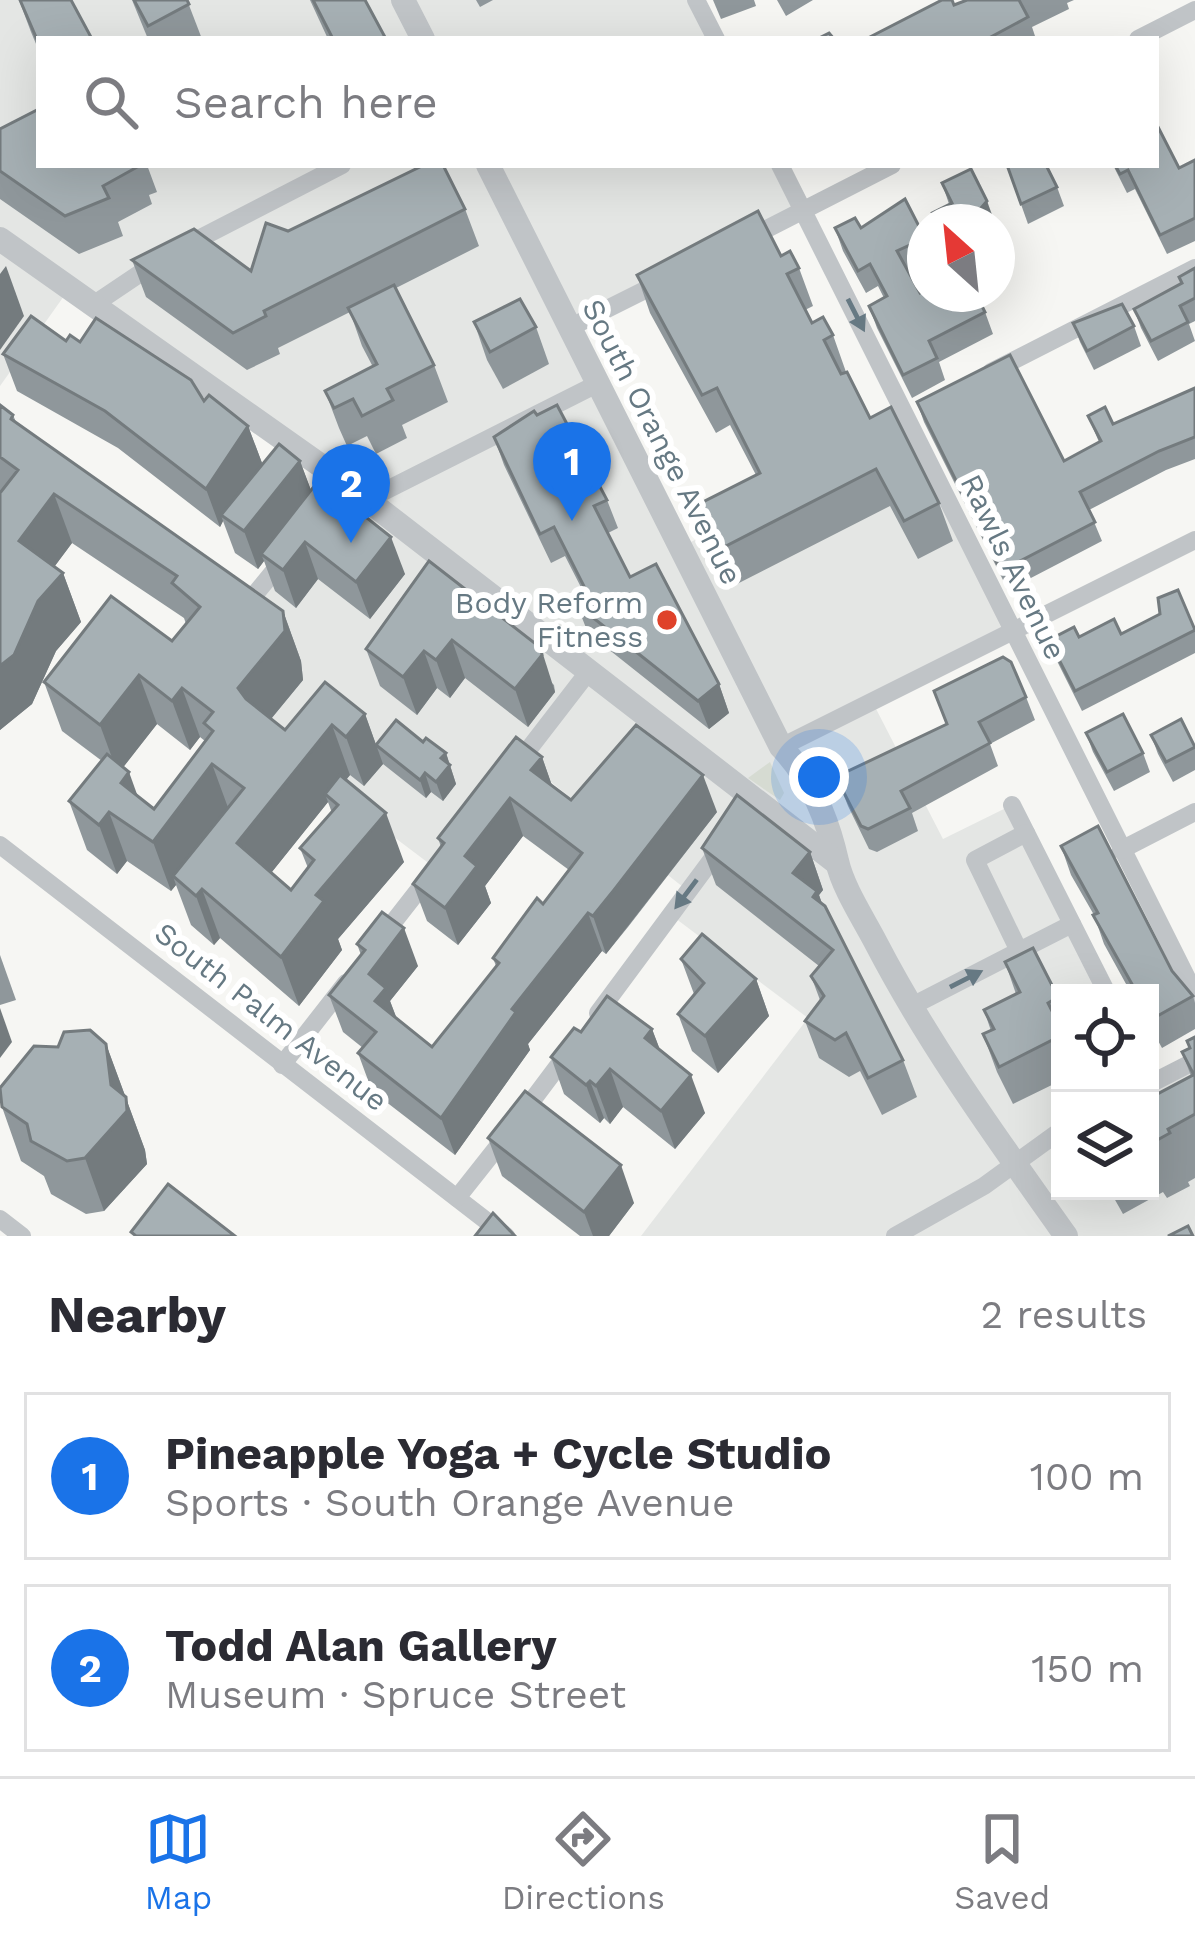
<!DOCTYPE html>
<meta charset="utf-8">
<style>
body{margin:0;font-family:"Work Sans",sans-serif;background:#f2f2f3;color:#2b2b33}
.controls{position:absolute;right:36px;bottom:36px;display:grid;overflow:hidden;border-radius:0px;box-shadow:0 12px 48px #0002}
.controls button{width:108px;height:108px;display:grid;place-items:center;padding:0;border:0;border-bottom:3px solid #e1e1e2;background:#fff;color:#2b2b33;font:60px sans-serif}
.compass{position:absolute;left:907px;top:204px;width:108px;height:108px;border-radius:50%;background:#fff;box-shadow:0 12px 48px #0002;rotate:333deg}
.you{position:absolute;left:819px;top:777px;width:42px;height:42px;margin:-30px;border:9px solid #fff;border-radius:50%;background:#1a73e8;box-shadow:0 0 0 18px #1a73e833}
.badge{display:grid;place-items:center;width:78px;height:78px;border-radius:50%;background:#1a73e8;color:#fff;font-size:39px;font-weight:700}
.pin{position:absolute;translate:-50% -99px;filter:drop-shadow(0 3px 6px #0008)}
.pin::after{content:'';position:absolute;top:63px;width:42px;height:36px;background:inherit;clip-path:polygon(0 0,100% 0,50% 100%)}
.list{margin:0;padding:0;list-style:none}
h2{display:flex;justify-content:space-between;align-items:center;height:156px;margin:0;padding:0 48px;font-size:51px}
h2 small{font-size:39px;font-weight:400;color:#7c7c81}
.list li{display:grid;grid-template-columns:78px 1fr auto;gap:36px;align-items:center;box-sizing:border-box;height:168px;margin:0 24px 24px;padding:0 24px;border:3px solid #e1e1e2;border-radius:0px}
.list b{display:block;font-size:45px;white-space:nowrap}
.list p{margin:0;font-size:39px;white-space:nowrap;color:#7c7c81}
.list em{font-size:39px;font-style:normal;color:#7c7c81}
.icon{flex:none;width:66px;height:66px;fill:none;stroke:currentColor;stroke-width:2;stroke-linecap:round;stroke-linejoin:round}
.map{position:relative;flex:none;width:1195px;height:1236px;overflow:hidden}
.search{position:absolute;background:#fff;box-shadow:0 12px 48px #0002;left:36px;right:36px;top:36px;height:132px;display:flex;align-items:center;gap:30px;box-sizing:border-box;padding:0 42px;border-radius:0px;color:#7c7c81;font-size:45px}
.sheet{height:540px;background:#fff}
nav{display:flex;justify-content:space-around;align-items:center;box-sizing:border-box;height:168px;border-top:3px solid #e1e1e2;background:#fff;font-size:33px;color:#7c7c81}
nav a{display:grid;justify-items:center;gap:6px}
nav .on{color:#1a73e8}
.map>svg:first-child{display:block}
.built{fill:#e4e6e4}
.green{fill:#d6dbd2}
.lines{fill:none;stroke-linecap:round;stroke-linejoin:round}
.minor{stroke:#c0c4c7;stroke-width:18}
.tertiary{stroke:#c0c4c7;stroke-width:24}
.wall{fill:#8f979b;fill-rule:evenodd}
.shaded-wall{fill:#747b7e}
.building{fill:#a6b0b4;stroke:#747b7e;stroke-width:3}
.oneway{fill:#667983}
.poi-dot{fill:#df422a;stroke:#fff;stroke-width:4.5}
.labels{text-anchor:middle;stroke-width:12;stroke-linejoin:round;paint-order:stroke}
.street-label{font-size:30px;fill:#667983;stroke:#fff}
.poi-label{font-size:30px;fill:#667983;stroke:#fff;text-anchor:end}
</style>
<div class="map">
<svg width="1195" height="1236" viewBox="0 0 1195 1236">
<rect width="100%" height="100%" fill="#f6f6f3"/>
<!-- built -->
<polygon class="built" points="0,0 696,0 716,39 39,39 39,165 780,165 803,210 572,327 681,547 914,430 1010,634 873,703 943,839 1012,805 1107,993 1060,993 1060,1191 1150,1191 1150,1078 1195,1061 1195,1236 641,1236 808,1018 671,915 688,891 522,759 435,868 193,685 256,593 343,483 69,289 0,386"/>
<!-- green -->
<polygon class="green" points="770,762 784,793 780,800 748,778"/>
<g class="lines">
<!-- minor -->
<g class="minor">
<polyline points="696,0 716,39"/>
<polyline points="1138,39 1195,10"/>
<polyline points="780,165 1195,994"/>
<polyline points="747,239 892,165"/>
<polyline points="183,247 342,165"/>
<polyline points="93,305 154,264"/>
<polyline points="571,327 663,281"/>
<polyline points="991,372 1195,268"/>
<polyline points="367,500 599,383"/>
<polyline points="256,593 283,560"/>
<polyline points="781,747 1195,540"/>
<polyline points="518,763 589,671"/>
<polyline points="1012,805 1107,993"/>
<polyline points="1026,833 975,860 1019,951 1072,924"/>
<polyline points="0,845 506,1236"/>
<polyline points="1121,850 1195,812"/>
<polyline points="381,938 431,874"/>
<polyline points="912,1006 1019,951"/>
<polyline points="598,1013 721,847"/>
<polyline points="282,1065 346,983"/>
<polyline points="1150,1084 1195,1061"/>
<polyline points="522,1114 570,1050"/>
<polyline points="457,1198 506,1136"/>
<polyline points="0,1219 22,1236"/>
<polyline points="895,1236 984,1186 1060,1131"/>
</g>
<!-- tertiary -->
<g class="tertiary">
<polyline points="403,0 423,39"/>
<path d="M488,165L781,747C811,778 828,821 837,861C843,888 863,918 876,943C930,1047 999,1141 1066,1236"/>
<polyline points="0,239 344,482 837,863"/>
</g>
</g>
<!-- wall -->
<g class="wall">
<polygon points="19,0 39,39 39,51 31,32"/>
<polygon points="132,0 187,0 202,39 148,39"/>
<polygon points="310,0 365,0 386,39 328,39"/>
<polygon points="476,0 493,0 480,7"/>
<polygon points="713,0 754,0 756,6 721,19"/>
<polygon points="777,0 813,0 786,16"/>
<polygon points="967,0 1074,0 1067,3 1069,9 1032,27 1036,39 866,39"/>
<polygon points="0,129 39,165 147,165 157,192 149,195 152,204 118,222 123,236 79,254 0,199"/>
<polygon points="1195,160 1195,241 1167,254 1135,189 1127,193 1113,165 1156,165 1179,168"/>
<polygon points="1007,165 1057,187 1064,206 1028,224"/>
<polygon points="942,183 994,220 938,222 934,212 949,204"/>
<polygon points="465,209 479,246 396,288 434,365 448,402 402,425 407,438 376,454 367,436 347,446 339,428 325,391 373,367 362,346 350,312 278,348 280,354 247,370 146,297 132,260 251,271 288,231"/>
<polygon points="835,228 861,228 925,238 925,264 909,272 920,293 985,312 993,334 939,362 945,380 912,398 877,328 869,306 884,298 878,286 866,293 843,251"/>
<polygon points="781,256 799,268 813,306 805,310 812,323 833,335 846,372 870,418 939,503 953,541 918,559 890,506 737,584 715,541 701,503 756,475 730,425 716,433 650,313 637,275"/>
<polygon points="1195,268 1195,321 1189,324 1195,341 1158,361 1141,328 1134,309 1181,284"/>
<polygon points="474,322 536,327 549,364 503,389 487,360"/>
<polygon points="1073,323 1134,326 1141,346 1094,370 1080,342"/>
<polygon points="66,341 80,342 204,401 248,426 262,463 256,473 300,461 311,491 405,574 370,619 318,579 296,608 275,591 264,561 258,569 235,553 223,521 220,527 118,448 17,391 3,354"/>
<polygon points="1195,388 1195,459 1166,470 1089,510 1102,541 1008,590 924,422 917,402 1064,461 1099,442 1088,416 1113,424"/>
<path d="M0,405L13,415L16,422L283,611L301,661L303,680L271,719L285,730L365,714L376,745L423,742L446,753L456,784L443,801L431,792L426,798L383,764L364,786L350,775L346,780L404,862L338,939L342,950L299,1006L220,938L214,945L191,925L176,885L171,891L127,861L117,874L87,850L69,801L102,761L62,731L44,682L172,641L186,624L184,618L72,543L54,567L63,573L81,622L56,651L32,704L0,730ZM157,724L190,750L200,737L205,741L154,809L138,797L123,767ZM328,802L332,813L300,848L308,868L291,890L271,873Z"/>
<polygon points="537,415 607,500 618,528 608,533 630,577 719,684 729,713 709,729 588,633 577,605 587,599 565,556 551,563 504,465 494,437"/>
<polygon points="429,561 554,685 555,692 528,727 465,678 450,698 437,688 417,715 380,686 366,649"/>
<polygon points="1195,628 1195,653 1082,711 1056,659 1049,640"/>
<polygon points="1026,697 1035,720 990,744 998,766 912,813 918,831 877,852 869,849 848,806 839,783"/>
<polygon points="1086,733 1143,753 1150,772 1114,791 1093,752"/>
<polygon points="1151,735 1195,745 1195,770 1173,782 1158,754"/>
<polygon points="542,757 552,786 571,800 717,812 628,927 606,954 602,951 528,1044 530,1050 455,1155 372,1091 358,1053 363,1048 343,1032 329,995 361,955 357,944 418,966 390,1001 397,1019 432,1047 496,966 493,958 543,904 569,870 523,836 485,886 491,903 458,945 427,921 413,884 441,847 438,838"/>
<polygon points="1061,846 1193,996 1195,1003 1195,1029 1162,1048 1150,1026 1150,993 1131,993 1104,944 1094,915 1071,875"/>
<polygon points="702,848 810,852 823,890 819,895 822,904 903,1060 917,1097 882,1115 860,1071 849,1077 819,1058 805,1021 820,1000 811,976 819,966 716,885"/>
<polygon points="1033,948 1060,1002 1060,1081 1013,1104 997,1072 983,1034 991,1031 984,1010 1016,994 1005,962"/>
<polygon points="0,955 16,1000 0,1005"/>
<polygon points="681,959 756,979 769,1016 718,1073 692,1051 678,1014 694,994"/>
<polygon points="652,1029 660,1050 705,1113 675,1149 623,1107 610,1124 604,1118 600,1123 564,1094 551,1057 581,1032"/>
<polygon points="1195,1037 1195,1178 1188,1182 1190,1186 1167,1198 1163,1192 1123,1214 1110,1191 1150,1191 1150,1098 1191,1076 1182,1052 1189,1048"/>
<polygon points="106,1044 145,1150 147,1164 104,1211 86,1214 51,1194 44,1176 21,1161 2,1107 58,1047"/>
<polygon points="488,1138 634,1203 609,1236 580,1236 502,1176"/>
</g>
<!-- shaded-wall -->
<g class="shaded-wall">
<polygon points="987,201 994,220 992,222 969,222"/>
<polygon points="6,266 24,316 0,350 0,274"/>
<polygon points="248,426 262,463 225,518 221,515 223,521 220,527 206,489"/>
<polygon points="300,461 314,498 261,554 264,561 258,569 244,531"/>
<polygon points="54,494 72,543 37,590 19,541"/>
<polygon points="391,537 405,574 370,619 356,582"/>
<polygon points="305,542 318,579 296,608 283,570"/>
<polygon points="63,573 81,622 56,651 32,704 0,730 0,666 38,601"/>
<polygon points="283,611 301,661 303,680 256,737 238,688"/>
<polygon points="452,640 465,678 450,698 436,660"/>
<polygon points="541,648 555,692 528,727 515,689"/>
<polygon points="424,651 437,688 417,715 403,677"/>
<polygon points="139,675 157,724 118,774 100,725"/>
<polygon points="719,684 729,713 709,729 698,701"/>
<polygon points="182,688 200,737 190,750 172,701"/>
<polygon points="365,714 383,764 364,786 346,737"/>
<polygon points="332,725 350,775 330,799 325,794 328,802 255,893 237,843"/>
<polygon points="446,753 456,784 443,801 436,782 441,758"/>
<polygon points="542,757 555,794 531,770"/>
<polygon points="212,764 230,813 173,876 176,885 171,891 153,842"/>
<polygon points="129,772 147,822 121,783"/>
<polygon points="425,773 431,792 426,798 420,780"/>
<polygon points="703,775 717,812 606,954 593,916"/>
<polygon points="510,798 523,836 485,886 491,903 458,945 445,908 465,856"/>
<polygon points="109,812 127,861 117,874 99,825"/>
<polygon points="386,813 404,862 338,939 342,950 299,1006 281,957 316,895"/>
<polygon points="810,852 823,890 819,895 831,929 793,873"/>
<polygon points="202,889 220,938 214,945 196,896"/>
<polygon points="588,913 602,951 528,1044 530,1050 455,1155 441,1118 512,1009"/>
<polygon points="404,928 418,966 390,1001 399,1025 375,1001 369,974"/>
<polygon points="756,979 769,1016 718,1073 705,1036"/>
<polygon points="0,1008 12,1042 0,1058"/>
<polygon points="652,1029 666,1066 645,1038"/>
<polygon points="106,1044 145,1150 147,1164 104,1211 85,1158 111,1085"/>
<polygon points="610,1069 623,1107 610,1124 596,1086"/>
<polygon points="691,1075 705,1113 675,1149 661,1111"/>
<polygon points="590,1081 604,1118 600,1123 586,1085"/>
<polygon points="621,1165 634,1203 609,1236 593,1236 584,1212"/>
</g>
<!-- building -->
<g class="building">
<polygon points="20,0 71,0 92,39 39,39 39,44"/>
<polygon points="134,0 187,0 189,4 148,26"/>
<polygon points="313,0 365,0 386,39 333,39"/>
<polygon points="942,0 952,0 954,5 967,0 1019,0 1028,17 987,39 866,39"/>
<polygon points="829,33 834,39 817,39"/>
<polygon points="39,109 39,165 139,166 103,186 109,198 65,216 0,171 0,129"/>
<polygon points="1156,123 1179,168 1195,160 1195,218 1160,235 1128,170 1120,174 1115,165 1156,165"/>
<polygon points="424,165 443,165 465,209 264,311 266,316 233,333 132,260 194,229 251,271 266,223 288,231"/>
<polygon points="1007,165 1046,165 1057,187 1021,204"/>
<polygon points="971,169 987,201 969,222 934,212 952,203 942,183"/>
<polygon points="905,199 925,238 897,251 920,293 925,290 925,294 976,294 985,312 929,341 937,358 903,375 869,306 887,296 870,264 858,271 835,228 855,218 861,228"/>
<polygon points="758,211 781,256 790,251 799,268 787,274 812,323 823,317 833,335 824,340 841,374 847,372 870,418 891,407 939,503 904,521 876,469 724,547 701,503 760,473 717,388 702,395 637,275"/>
<polygon points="1195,268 1195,298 1180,306 1188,322 1151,341 1134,309 1182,283 1179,277"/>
<polygon points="394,285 434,365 387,389 393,400 362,416 353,399 334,408 325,391 377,364 348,308"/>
<polygon points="520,299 536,327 490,352 474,322"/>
<polygon points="1122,304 1134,326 1087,351 1073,323"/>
<polygon points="31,316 66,341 70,335 80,342 96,318 191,380 204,401 209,395 248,426 206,489 105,411 3,354"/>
<polygon points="1010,355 1064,461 1101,441 1088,416 1105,407 1113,424 1195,388 1195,437 1159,451 1080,492 1095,522 1001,571 917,402"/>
<polygon points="0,405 13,415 11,419 283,611 285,631 238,688 246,699 285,730 325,682 365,714 346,737 332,725 237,843 291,890 314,860 300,848 338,805 325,794 340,775 386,813 316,895 324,901 281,957 202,889 196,896 173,876 244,788 212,764 153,842 109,812 99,825 69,801 107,754 129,772 121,783 154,809 213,731 204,723 213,712 182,688 172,701 139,675 100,725 44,682 111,596 172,641 200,607 172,583 177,576 54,494 19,541 63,573 38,601 14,655 0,666 0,493 18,470 0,457"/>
<polygon points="557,405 607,500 594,506 630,577 656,564 719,684 698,701 577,605 590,598 554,527 540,534 494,437 534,411 537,415"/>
<polygon points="279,444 300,461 244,531 221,515"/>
<polygon points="319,480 391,537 356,582 305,542 283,570 261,554"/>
<polygon points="429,561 541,648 542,655 515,689 452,640 436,660 424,651 403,677 366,649"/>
<polygon points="1178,590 1195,630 1075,691 1049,640 1074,627 1079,637 1114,619 1121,634 1160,614 1158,598"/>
<polygon points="1003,657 1011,662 1026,697 979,722 990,743 901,791 910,808 868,829 861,826 839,783 845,780 842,774 947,724 934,691"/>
<polygon points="1123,714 1143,753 1107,772 1086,733"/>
<polygon points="1181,719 1195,747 1166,762 1151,735"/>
<polygon points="396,720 423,742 426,738 446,753 441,758 450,765 436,782 425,773 420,780 376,745"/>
<polygon points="636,725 703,775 614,890 593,916 588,913 512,1009 516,1012 441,1118 358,1053 376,1032 329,995 365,950 357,944 382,912 404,928 369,974 386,988 375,1001 432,1047 499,963 493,958 537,898 543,904 582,853 510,798 465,856 477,866 445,908 413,884 444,843 438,838 516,737 542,757 531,770 571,800"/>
<polygon points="737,795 810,852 793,873 817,891 813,897 825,906 903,1060 868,1078 846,1033 835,1040 805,1021 824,996 811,976 833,950 702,848"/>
<polygon points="1098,826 1172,971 1193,996 1152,1019 1150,1016 1150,993 1137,993 1093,915 1098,913 1061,846"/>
<polygon points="702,934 756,979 705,1036 678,1014 704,983 681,959"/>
<polygon points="1033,948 1058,997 1048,1003 1060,1027 1060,1036 999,1067 983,1034 994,1029 984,1010 1020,992 1005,962"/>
<polygon points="607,996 652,1029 645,1038 691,1075 661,1111 610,1069 596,1086 590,1081 586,1085 551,1057 574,1028 581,1032"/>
<polygon points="90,1030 106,1044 111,1085 126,1097 127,1111 85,1158 67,1161 31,1141 27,1124 2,1107 0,1088 34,1046 58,1047 64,1032"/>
<polygon points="1195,1037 1195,1074 1194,1075 1182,1052 1190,1048 1187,1041"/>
<polygon points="1195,1074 1195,1114 1168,1129 1170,1133 1150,1144 1150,1098"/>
<polygon points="525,1091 621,1165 584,1212 488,1138"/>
<polygon points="168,1184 235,1236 136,1236 131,1232"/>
<polygon points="493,1213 515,1236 475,1236"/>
<polygon points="1188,1226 1193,1236 1168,1236"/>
</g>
<!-- one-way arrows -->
<defs><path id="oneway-solid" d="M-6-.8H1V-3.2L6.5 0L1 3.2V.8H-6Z" transform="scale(3)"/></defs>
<g class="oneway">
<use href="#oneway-solid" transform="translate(856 315) rotate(63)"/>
<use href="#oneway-solid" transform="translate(686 894) rotate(127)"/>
<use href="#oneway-solid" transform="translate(966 979) rotate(-27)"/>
</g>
<!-- markers -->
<circle class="poi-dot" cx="667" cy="620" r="12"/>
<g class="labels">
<!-- street labels -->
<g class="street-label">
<text transform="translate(662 442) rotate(63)" y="10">South Orange Avenue</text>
<text transform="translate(1013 567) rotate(64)" y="10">Rawls Avenue</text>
<text transform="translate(271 1017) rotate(38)" y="10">South Palm Avenue</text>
</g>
<!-- poi labels -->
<g class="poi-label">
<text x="643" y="613">Body Reform<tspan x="643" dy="34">Fitness</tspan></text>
</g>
</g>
</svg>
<div class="controls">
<button><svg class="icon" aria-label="locate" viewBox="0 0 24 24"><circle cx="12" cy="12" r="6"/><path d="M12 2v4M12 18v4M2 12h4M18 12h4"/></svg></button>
<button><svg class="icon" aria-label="layers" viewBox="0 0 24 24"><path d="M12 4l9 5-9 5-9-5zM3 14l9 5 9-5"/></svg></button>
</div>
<svg class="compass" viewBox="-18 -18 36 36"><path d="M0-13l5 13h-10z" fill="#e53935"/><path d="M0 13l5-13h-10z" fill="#7c7c81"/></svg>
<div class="you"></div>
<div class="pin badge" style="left:572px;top:521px">1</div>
<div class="pin badge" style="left:351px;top:543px">2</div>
<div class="search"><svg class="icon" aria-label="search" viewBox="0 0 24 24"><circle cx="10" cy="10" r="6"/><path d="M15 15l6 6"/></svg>Search here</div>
</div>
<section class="sheet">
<h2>Nearby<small>2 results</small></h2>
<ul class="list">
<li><span class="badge">1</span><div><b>Pineapple Yoga + Cycle Studio</b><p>Sports · South Orange Avenue</p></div><em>100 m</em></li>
<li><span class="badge">2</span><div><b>Todd Alan Gallery</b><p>Museum · Spruce Street</p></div><em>150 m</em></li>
</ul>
</section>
<nav>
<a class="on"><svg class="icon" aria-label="map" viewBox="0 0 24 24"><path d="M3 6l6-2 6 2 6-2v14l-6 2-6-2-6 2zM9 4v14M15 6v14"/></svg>Map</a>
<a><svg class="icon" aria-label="directions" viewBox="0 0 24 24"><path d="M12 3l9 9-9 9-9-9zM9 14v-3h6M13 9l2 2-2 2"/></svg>Directions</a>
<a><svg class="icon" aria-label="saved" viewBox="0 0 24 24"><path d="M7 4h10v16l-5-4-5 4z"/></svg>Saved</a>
</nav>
